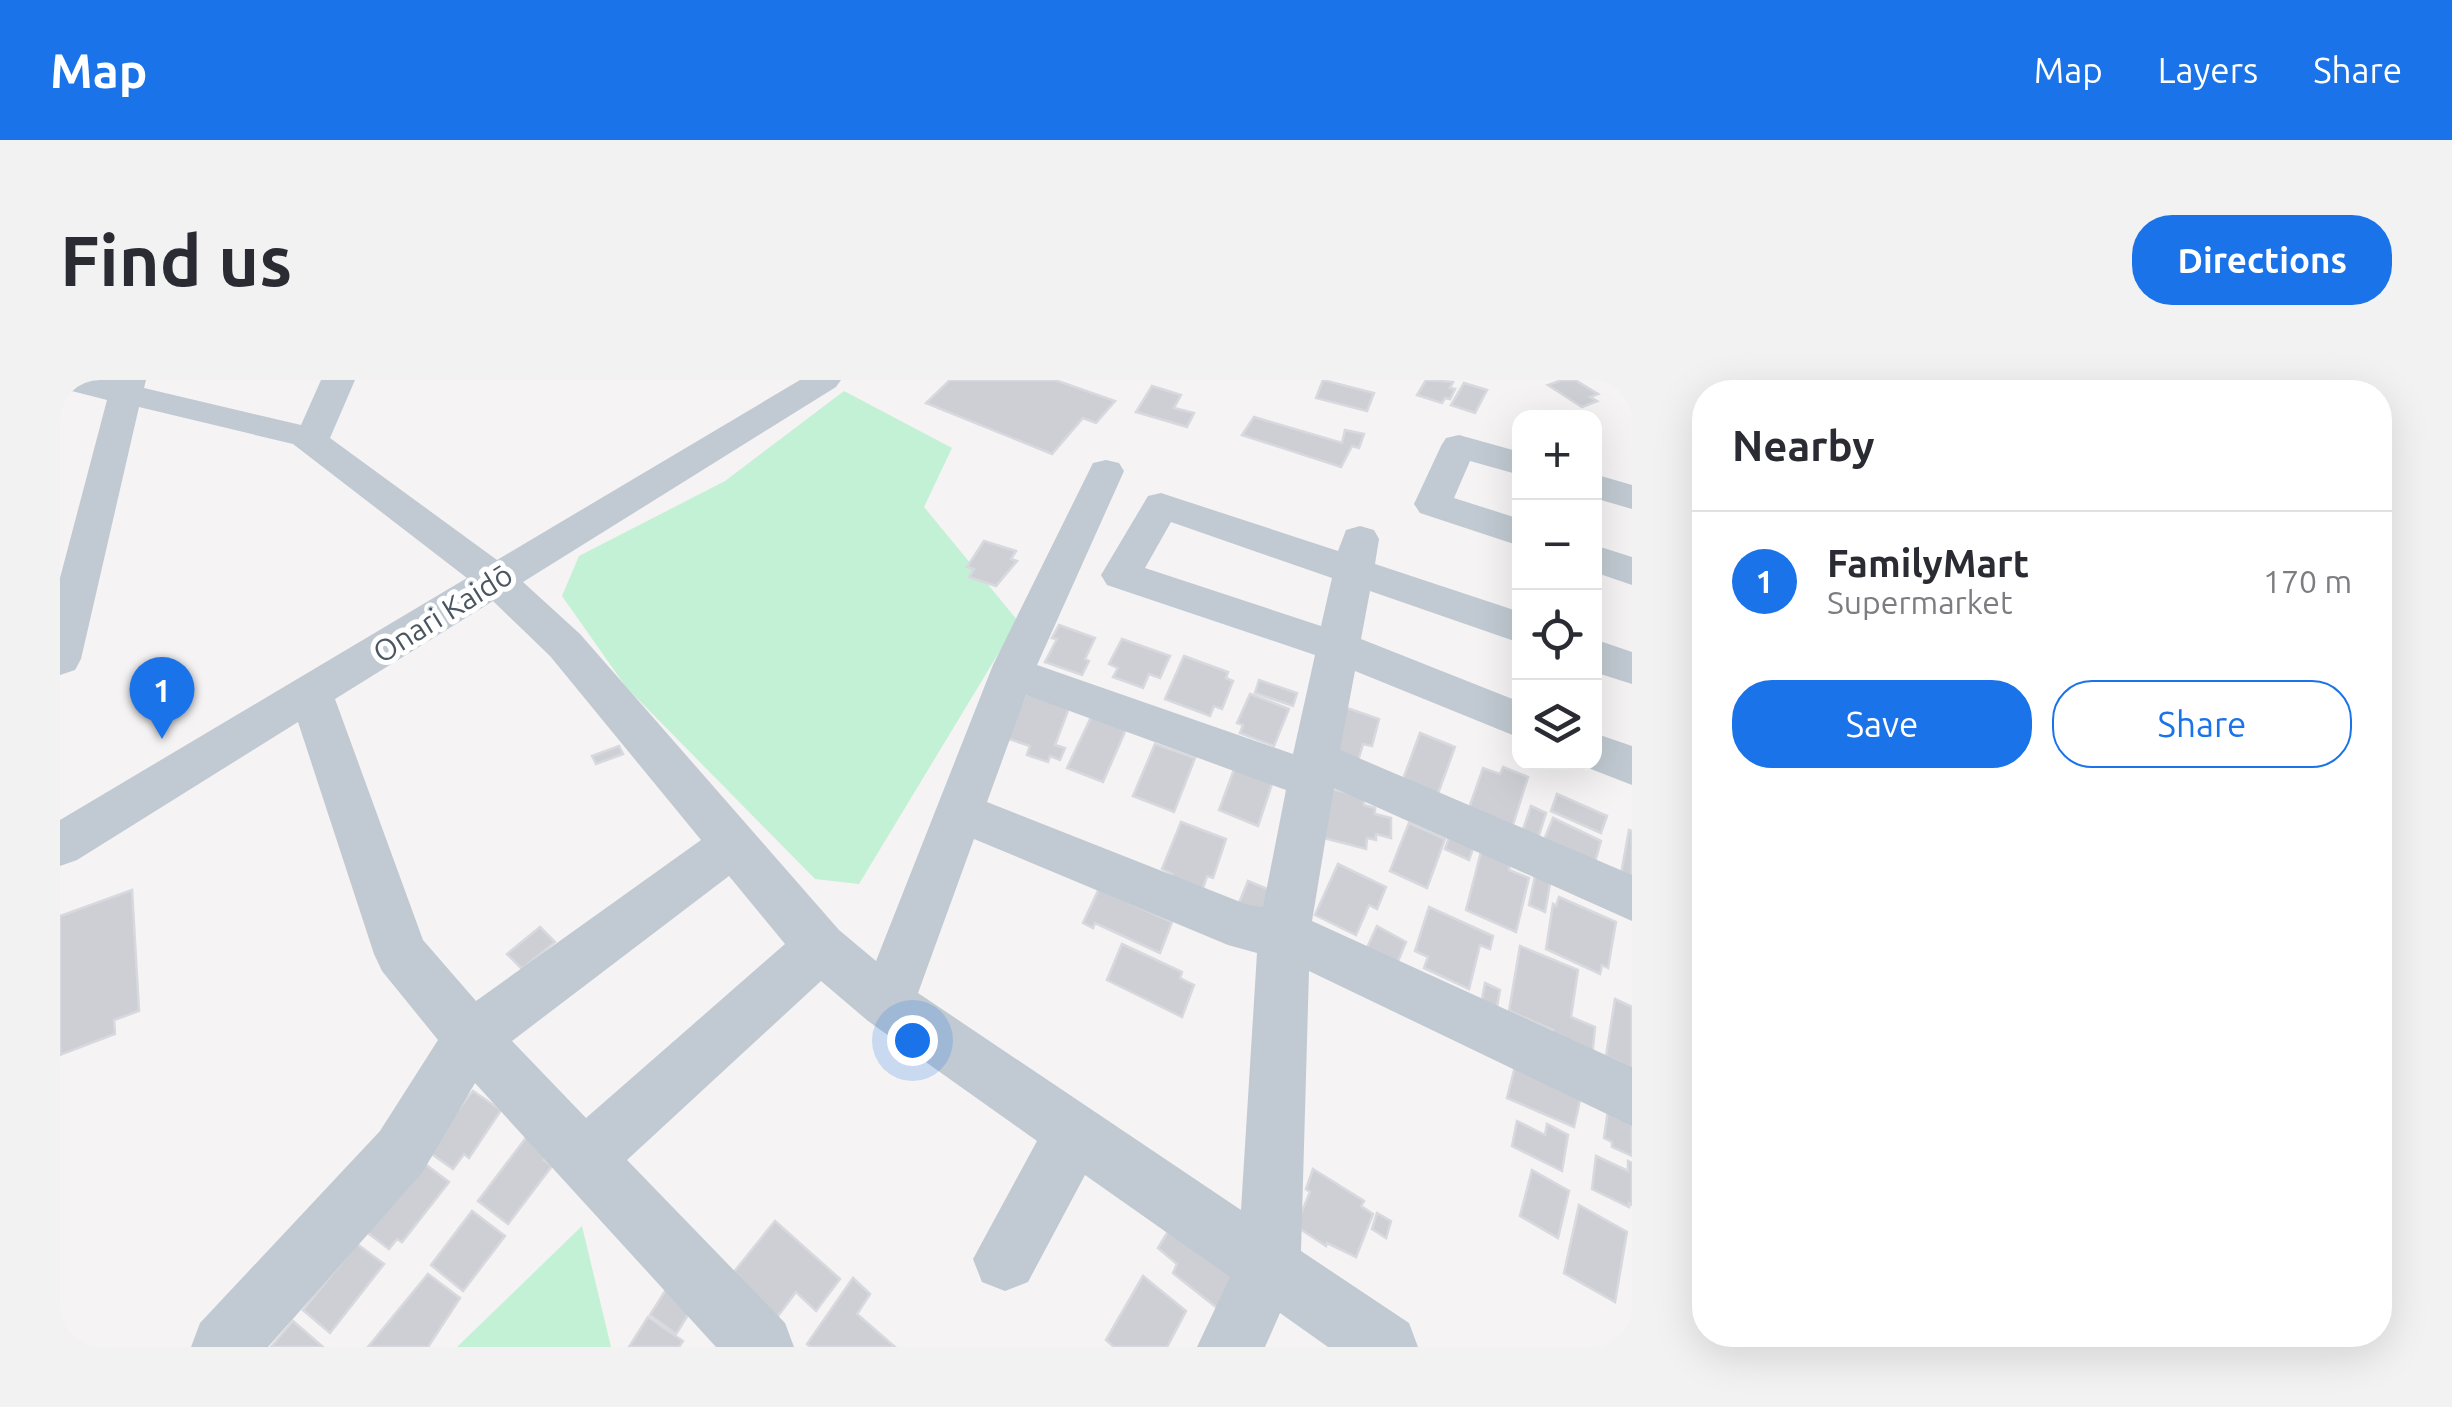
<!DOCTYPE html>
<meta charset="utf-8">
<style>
body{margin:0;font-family:Ubuntu,sans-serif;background:#f2f2f3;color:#2b2b33}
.controls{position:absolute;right:30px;top:30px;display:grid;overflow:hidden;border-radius:20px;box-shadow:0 10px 40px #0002}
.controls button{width:90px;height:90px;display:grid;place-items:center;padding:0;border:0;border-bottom:2px solid #e1e1e2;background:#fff;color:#2b2b33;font:50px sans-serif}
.you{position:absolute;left:852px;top:660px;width:35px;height:35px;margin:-25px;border:8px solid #fff;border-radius:50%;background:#1a73e8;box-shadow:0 0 0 15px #1a73e833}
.badge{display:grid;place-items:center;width:65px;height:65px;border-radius:50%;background:#1a73e8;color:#fff;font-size:32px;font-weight:700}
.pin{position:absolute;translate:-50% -82px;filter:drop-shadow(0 2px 5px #0008)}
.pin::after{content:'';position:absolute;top:52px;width:35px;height:30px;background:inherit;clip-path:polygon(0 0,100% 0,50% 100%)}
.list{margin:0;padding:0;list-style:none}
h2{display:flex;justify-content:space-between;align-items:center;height:130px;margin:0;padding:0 40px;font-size:42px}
h2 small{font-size:32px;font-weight:400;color:#7c7c81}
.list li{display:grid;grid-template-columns:65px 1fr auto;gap:30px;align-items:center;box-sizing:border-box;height:140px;padding:0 40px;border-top:2px solid #e1e1e2}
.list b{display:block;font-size:38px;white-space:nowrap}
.list p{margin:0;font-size:32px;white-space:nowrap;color:#7c7c81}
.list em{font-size:32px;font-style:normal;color:#7c7c81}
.actions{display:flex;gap:20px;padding:30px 40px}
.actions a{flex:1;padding:22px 0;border:2px solid #1a73e8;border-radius:40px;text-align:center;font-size:35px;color:#1a73e8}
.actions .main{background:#1a73e8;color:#fff}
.icon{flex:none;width:55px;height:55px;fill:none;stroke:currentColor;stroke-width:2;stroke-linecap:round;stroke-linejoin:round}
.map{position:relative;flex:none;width:1572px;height:967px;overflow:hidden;border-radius:40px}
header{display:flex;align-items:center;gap:60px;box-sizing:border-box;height:140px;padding:0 50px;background:#1a73e8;color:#fff}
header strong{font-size:48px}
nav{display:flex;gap:55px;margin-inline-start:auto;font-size:35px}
.intro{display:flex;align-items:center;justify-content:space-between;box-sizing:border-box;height:240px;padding:0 60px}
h1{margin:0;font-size:70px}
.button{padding:25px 45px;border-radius:40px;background:#1a73e8;color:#fff;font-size:35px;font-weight:700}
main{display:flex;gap:60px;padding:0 60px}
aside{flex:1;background:#fff;border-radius:40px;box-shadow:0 10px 40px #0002}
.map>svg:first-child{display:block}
.green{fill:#c3f1d5}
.building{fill:#cdcfd5;stroke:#d7d9de;stroke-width:2.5}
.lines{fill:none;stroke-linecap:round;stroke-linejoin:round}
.minor{fill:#c1cad2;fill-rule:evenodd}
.labels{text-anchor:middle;stroke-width:10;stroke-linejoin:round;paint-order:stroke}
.street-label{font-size:30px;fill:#4a5661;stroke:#fff}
</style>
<header>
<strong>Map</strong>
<nav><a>Map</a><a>Layers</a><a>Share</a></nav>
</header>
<div class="intro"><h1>Find us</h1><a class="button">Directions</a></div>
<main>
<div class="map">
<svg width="1572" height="967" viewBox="0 0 1572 967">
<rect width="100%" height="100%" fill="#f5f3f3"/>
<!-- green -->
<g class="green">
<polygon points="784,11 892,68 864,127 958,241 799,504 755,499 566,307 502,216 519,176 665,101"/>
<polygon points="522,846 551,967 397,967"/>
</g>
<!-- building -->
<g class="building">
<polygon points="890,0 995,0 1055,21 1036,43 1023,38 992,74 866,23"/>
<polygon points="1263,0 1314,13 1307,31 1256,18"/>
<polygon points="1366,0 1393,2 1390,8 1395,9 1390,19 1385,18 1382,23 1357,15"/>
<polygon points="1502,0 1515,0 1538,14 1530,17 1537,21 1522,27 1488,5"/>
<polygon points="1404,3 1427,10 1415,33 1391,25"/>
<polygon points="1092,6 1121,15 1114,28 1134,33 1127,47 1076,32"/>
<polygon points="1194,37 1282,63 1285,50 1304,54 1299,68 1292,66 1281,87 1182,55"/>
<polygon points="924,161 956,171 951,179 957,181 936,206 909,197 914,189 907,187"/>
<polygon points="999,245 1035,258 1025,279 1029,281 1022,295 985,282 997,259 992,258"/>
<polygon points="1062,259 1110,276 1100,298 1089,294 1083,308 1053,297 1058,288 1049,284"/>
<polygon points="1124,276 1168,292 1166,298 1173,301 1162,329 1154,326 1150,336 1105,319"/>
<polygon points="1199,300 1237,313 1233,326 1195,313"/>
<polygon points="966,314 1009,328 995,365 1005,368 1000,380 990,376 988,382 967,375 970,366 946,358"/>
<polygon points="1190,314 1229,329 1214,366 1180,353 1183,345 1177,343"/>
<polygon points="1281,326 1319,339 1312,366 1303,364 1298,381 1270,371"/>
<polygon points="1032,335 1067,347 1043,402 1007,388"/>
<polygon points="1360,353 1395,367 1377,416 1342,402"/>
<polygon points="1095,364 1135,378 1114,432 1073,416"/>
<polygon points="559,366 563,374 536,384 532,376"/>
<polygon points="1176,384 1214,398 1198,446 1159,430"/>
<polygon points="1443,387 1468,397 1452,448 1409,428 1423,388 1440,394"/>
<polygon points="1268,408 1304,417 1304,425 1315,428 1315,434 1331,438 1331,458 1316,454 1316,460 1307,458 1306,469 1264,458"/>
<polygon points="1497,414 1547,436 1541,453 1491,431"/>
<polygon points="1471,426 1486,433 1475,468 1459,461"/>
<polygon points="1493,438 1541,461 1534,485 1484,460"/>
<polygon points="1121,442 1166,459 1153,498 1147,496 1140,517 1109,504 1112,494 1102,489"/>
<polygon points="1349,443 1385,459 1367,508 1330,491"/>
<polygon points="1569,450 1572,451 1572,505 1560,500"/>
<polygon points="1391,452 1415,463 1409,480 1385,469"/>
<polygon points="1421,472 1451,479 1449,490 1469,498 1456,552 1406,530"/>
<polygon points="1278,484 1326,507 1317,529 1309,525 1296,555 1255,535"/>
<polygon points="1476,491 1491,498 1485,532 1469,525"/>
<polygon points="1188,501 1215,512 1207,536 1179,523"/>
<polygon points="1039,509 1112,542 1100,573 1035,543 1033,548 1023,543"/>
<polygon points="72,510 79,631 54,640 55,654 0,675 0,536"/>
<polygon points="1499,517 1556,542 1548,588 1542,585 1540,594 1486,569 1493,524 1496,526"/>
<polygon points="1369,527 1433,556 1430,569 1420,565 1409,609 1364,588 1368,577 1355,571"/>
<polygon points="1317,546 1346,562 1336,586 1306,570"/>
<polygon points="480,547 495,562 462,589 447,574"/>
<polygon points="1062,564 1122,592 1120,598 1134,605 1122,637 1047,600"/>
<polygon points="1460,566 1518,590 1511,637 1535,647 1532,678 1492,660 1493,650 1449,631"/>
<polygon points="1425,603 1440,610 1436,632 1421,625"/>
<polygon points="1555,619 1572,627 1572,688 1546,676"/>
<polygon points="1458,675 1523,707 1514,747 1447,718"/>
<polygon points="413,711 441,730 409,778 404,774 393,789 366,770"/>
<polygon points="1548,730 1572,730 1572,776 1552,767 1552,762 1544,758"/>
<polygon points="1457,741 1485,755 1487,744 1508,755 1502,791 1452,766"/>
<polygon points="472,750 494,765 484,780 492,786 448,844 418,821"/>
<polygon points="1536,776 1568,791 1568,781 1572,783 1572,825 1569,823 1569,827 1532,809"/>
<polygon points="361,781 389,802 342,862 337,859 329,869 304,850"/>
<polygon points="1253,789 1304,821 1301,826 1313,834 1296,877 1267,863 1266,866 1236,846 1250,812 1246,809"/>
<polygon points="1472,790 1509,811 1498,858 1460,836"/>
<polygon points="1519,825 1567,852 1555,922 1504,893"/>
<polygon points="412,831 445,856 403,911 371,885"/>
<polygon points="1317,833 1331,841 1326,858 1312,849"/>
<polygon points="1115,840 1182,892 1161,931 1113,893 1117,884 1098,868"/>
<polygon points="715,841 780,899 756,931 736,912 715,940 669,898"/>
<polygon points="297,864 324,884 270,953 243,930"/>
<polygon points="368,894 400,918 368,967 308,967"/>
<polygon points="1083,896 1126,931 1107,967 1054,967 1046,960"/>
<polygon points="793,898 810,914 797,934 835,967 750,967 747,964"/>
<polygon points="609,905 635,924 616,954 590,935"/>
<polygon points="588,937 623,961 619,967 569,967"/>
<polygon points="233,941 263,967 211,967"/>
</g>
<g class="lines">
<!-- minor -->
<g class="minor">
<path d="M0,0H86L84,8L241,45L261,0H295L270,58L437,180L740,0H781L776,7L463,202L520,254L779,550L816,581L933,285L1033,83L1046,80L1059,83L1064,91L977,285L1233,374L1255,275L1047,205L1041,195L1088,116L1101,113L1278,171L1286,150L1300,146L1314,150L1319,159L1315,184L1460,232V263L1310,211L1301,259L1460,322V358L1295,291L1280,370L1572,495V541L1274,408L1252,541L1572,687V746L1249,591L1241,871L1349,943L1358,967H1268L1220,933L1205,967H1137L1170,897L1025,795L968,902L945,911L922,902L913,879L977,761L808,641L761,601L567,780L725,943L734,967H656L415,703L362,793L208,967H131L140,943L320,751L378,660L322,591L314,574L238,342L17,480L0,486V440L407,198L233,64L79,27L21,279L15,290L0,295V198L47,20L0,8ZM1111,142L1272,198L1261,246L1085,188ZM433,221L490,276L641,460L416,621L363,560L275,319ZM966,315L1226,410L1203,527L1188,525L927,422ZM914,459L1168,565L1197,573L1181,830L858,613ZM669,496L725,564L526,738L452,661Z"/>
<polygon points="1399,55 1460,72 1460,95 1410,81 1394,118 1460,139 1460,166 1360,133 1354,124 1381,66 1386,58"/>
<polygon points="1534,94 1572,105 1572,129 1534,118"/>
<polygon points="1534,165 1572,177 1572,205 1534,192"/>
<polygon points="1534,259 1572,272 1572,304 1534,292"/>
<polygon points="1534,353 1572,366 1572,405 1518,384 1534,382"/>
</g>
</g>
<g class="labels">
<!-- street labels -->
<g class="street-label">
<text transform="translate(383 234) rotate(-32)" y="10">Onari Kaidō</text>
</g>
</g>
</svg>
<div class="controls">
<button>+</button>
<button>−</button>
<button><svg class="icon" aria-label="locate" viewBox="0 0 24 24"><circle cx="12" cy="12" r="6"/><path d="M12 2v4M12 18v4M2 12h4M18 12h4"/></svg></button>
<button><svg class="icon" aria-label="layers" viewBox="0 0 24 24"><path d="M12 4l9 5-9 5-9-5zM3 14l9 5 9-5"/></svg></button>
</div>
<div class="you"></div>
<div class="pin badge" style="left:102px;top:359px">1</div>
</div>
<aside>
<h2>Nearby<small></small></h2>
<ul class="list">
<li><span class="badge">1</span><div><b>FamilyMart</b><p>Supermarket</p></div><em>170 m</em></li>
</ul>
<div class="actions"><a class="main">Save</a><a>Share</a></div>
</aside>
</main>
